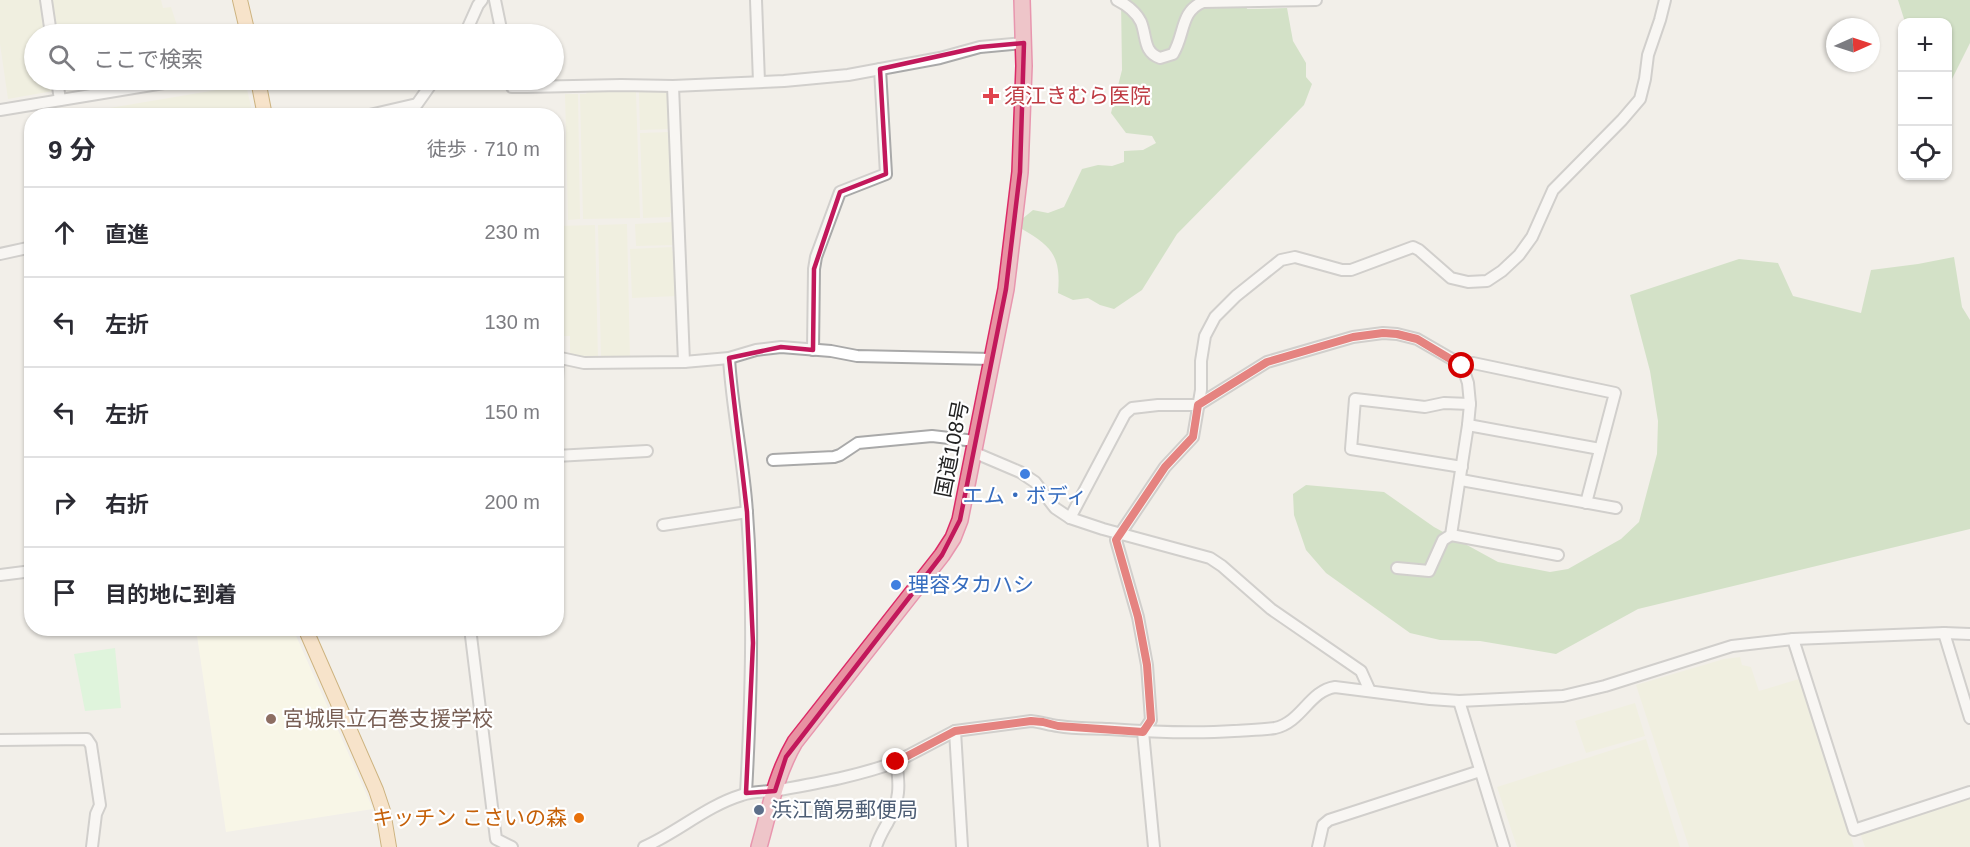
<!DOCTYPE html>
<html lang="ja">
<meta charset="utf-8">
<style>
body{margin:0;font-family:Helvetica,"Noto Sans JP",sans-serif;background:#f7f7f7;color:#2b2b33}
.controls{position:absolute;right:18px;top:18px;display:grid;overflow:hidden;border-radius:12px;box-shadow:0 2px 4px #0004}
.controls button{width:54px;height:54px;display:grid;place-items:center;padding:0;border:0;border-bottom:2px solid #e1e1e2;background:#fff;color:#2b2b33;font:30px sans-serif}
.compass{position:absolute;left:1826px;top:18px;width:54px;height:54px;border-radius:50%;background:#fff;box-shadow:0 2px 4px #0004;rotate:87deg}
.stop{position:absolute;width:18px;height:18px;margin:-14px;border:4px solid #d40000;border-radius:50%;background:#fff}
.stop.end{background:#d40000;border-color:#fff;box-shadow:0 2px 6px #0008}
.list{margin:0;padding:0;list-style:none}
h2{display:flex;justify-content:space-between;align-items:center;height:78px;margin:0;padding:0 24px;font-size:26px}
h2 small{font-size:20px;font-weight:400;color:#7c7c81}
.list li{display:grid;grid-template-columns:39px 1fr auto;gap:18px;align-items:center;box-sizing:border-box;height:90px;padding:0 24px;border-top:2px solid #e1e1e2}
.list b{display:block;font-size:22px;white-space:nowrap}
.list em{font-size:20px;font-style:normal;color:#7c7c81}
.icon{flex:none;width:33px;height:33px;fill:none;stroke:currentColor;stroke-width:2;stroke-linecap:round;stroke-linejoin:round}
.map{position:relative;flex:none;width:1970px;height:847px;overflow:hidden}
.search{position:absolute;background:#fff;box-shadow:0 2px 4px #0004;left:24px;top:24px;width:540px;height:66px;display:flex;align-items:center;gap:15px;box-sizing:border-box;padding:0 21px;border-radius:33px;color:#7c7c81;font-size:22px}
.panel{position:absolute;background:#fff;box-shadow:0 2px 4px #0004;left:24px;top:108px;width:540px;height:528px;border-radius:24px}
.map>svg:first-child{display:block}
.education{fill:#ffffe5}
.farmland{fill:#eef0d5}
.forest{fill:#add19e}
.park{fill:#c8facc}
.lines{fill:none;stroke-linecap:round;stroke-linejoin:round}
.minor-casing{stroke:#a9a9a9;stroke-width:14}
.major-casing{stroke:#a06b00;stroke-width:16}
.highway-casing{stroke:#dc2a67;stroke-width:18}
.minor{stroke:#fff;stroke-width:10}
.major{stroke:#fcd6a4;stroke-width:14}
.highway{stroke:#e892a2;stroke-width:15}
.route{stroke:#d40000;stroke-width:8}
.marked{fill:none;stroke:#c2185b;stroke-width:4.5;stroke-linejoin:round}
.health-dot{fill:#e0444e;stroke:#fff;stroke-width:2}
.shop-dot{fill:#3f7fe0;stroke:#fff;stroke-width:2}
.education-dot{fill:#8d6e63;stroke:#fff;stroke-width:2}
.service-dot{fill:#5c6f8a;stroke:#fff;stroke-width:2}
.food-dot{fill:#e8710a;stroke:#fff;stroke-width:2}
.labels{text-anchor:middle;stroke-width:4.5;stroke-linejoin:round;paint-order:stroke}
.health-label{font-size:21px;fill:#be3a42;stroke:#fff;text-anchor:start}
.street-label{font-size:21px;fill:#222;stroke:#fff}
.shop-label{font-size:21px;fill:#366cbe;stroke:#fff}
.education-label{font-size:21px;fill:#785e54;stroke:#fff;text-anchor:start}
.service-label{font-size:21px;fill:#4e5e75;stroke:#fff;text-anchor:start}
.food-label{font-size:21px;fill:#c56008;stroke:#fff;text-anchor:end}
</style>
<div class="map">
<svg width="1970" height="847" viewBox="0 0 1970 847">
<rect width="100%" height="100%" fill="#f2efe9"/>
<!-- education -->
<polygon class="education" points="196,629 293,629 373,809 226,832"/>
<!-- farmland -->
<g class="farmland">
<polygon points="0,0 41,0 45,34 34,34 34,80 52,80 53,91 8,99 0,44"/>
<polygon points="50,0 161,0 163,8 171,7 180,34 55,34"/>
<polygon points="61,80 123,80 62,90"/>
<polygon points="246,85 253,115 68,115"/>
<polygon points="587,92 636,92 640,218 583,219 580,94 586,94"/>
<polygon points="639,92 666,92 669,94 670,129 640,130"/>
<polygon points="565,94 578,94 580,219 568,220"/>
<polygon points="670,132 673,213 670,213 670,217 643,218 640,133"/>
<polygon points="673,222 676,245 636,246 635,224"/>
<polygon points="627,224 630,359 601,359 598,225"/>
<polygon points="595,225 598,359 570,355 570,336 562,336 561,310 557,289 556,226"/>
<polygon points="672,247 672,251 677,252 678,296 632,298 630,249"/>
<polygon points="1740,657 1742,665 1751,667 1759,691 1799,679 1854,847 1689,847 1636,685 1724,659"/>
<polygon points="1635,703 1645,736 1586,753 1575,721"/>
<polygon points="1646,739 1680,847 1517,847 1497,787"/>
<polygon points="1970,797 1970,847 1865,847 1860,833"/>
</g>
<!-- forest -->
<g class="forest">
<path d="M1121,0H1245L1247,9L1287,8L1293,41L1306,63V77L1312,84L1304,105L1177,234L1142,290L1114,309L1100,305L1088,298L1073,300L1058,293C1061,257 1053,247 1022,229V219L1033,210L1048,213L1064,207L1082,169L1098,165L1112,166L1124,162V151L1143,150L1156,143L1152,136L1126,133L1111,113L1122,70Z"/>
<polygon points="1898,0 1970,0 1970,43 1950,83 1948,82 1948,22 1905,22"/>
<polygon points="1954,257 1962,307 1970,320 1970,529 1638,609 1556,654 1480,641 1440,640 1410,633 1326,573 1306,550 1294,515 1293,494 1306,485 1384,492 1434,527 1498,562 1550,572 1568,569 1621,539 1639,522 1657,454 1658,421 1650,371 1630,295 1739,259 1778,263 1793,296 1861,313 1871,270 1918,264"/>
</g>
<!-- park -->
<polygon class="park" points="115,648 121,708 85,711 74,654"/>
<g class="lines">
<!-- minor casing -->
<g class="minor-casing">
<g id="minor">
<polyline points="46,0 51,34"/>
<polyline points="495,0 502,34"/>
<polyline points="756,0 759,82"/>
<path d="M1117,0C1127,5 1136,12 1141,22C1147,37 1143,52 1160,58L1173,54C1185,35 1180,11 1203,2L1316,0"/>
<polyline points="465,34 478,5 482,0"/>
<polyline points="57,80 60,100"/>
<polyline points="510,80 512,87 526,87 621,85 673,86 784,81 848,75 940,58 980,47 1024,43"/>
<polyline points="673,86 684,362"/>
<polyline points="0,110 182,80"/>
<polyline points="365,116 417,104 434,80"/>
<polyline points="0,254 32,247"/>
<polyline points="813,350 814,269 816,257 840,192 886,174 880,69"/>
<polyline points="556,357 584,363 684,362 729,358 756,350 781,347 831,351 857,356 992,359"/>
<path d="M729,358C732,411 744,462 747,513C754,607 751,700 746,793"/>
<polyline points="1462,365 1473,363 1615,393 1586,503"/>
<polyline points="556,403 558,358"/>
<polyline points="1468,425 1600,449"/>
<polyline points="973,452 1020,472 1035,482 1055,508 1070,518 1103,529 1210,558 1222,566 1271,609 1361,671 1370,691"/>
<polyline points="556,456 647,451"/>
<polyline points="773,460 834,457 840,455 858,443 932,436 975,441"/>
<polyline points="1462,467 1351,449 1355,399 1425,407 1444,403 1470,404"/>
<polyline points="1461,480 1616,508"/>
<polyline points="1070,518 1125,414 1132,408 1158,405 1198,405 1267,362 1353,337 1383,333 1397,334 1417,339 1462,365 1468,383 1470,404 1468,425 1451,535 1443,540 1429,571 1397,568"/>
<polyline points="663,525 747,512"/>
<polyline points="1451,535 1558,555"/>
<polyline points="0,575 32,571"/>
<polyline points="470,628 496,839 512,847"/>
<polyline points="1944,633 1970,718"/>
<polyline points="1793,639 1854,830 1970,792"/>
<polyline points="1459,701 1504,847"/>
<polyline points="955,731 962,847"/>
<polyline points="0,740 87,739 91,745 100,805 96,814 92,847"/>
<path d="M644,847C678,832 706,806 742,795C753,791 767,792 779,790C818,783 858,776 896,762"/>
<path d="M876,847C879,837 883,831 888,822C900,802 900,784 896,762L955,731L1031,721C1041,722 1049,725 1058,726C1075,729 1092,728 1109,729C1151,732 1192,734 1234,731C1247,730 1262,730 1275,728C1302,722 1309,691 1335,687L1430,699L1459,701L1563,696L1605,686L1732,646L1793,639L1944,633L1970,634"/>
<polyline points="1154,847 1143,732 1151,720 1147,665 1138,617 1116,540 1165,467 1193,437 1201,390 1201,361 1205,336 1215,317 1236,296 1281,260 1295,257 1342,270 1351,270 1413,247 1419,250 1451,278 1468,282 1487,281 1502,271 1519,255 1532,237 1553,190 1622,120 1640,99 1645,79 1648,55 1660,20 1665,0"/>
<polyline points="1318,847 1323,825 1329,820 1480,771"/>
</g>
</g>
<!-- major casing -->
<g class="major-casing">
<g id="major">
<polyline points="240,0 248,34"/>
<polyline points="258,80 265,116"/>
<polyline points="305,628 376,790 383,811 389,847"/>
</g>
</g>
<!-- highway casing -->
<g class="highway-casing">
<path id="highway" d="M759,847C769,812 776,774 795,742L942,555L953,538L960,520L1006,289L1020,172L1024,66L1022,0"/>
</g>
<!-- minor -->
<use href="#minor" class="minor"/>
<!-- major -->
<use href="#major" class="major"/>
<!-- highway -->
<use href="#highway" class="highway"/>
</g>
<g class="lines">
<!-- route -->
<polyline class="route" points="896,762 955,731 1031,721 1043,722 1058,726 1143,732 1151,720 1147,665 1138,617 1116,540 1165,467 1193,437 1198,405 1267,362 1353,337 1383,333 1397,334 1417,339 1462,366"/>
</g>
<!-- marked area -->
<path d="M0 0H1970V847H0ZM1024,43L1020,172L1006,289L960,520L942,555L786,757L775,791L746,793L753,643L747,512L729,358L781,347L813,350L814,269L840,192L886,174L880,69L980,47Z" fill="#f2efe9" fill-opacity=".55" fill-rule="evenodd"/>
<path class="marked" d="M1024,43L1020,172L1006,289L960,520L942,555L786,757L775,791L746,793L753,643L747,512L729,358L781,347L813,350L814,269L840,192L886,174L880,69L980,47Z"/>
<!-- markers -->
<path class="health-dot" d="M988 87h6v6h6v6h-6v6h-6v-6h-6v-6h6z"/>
<g class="shop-dot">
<circle cx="1025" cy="474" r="6"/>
<circle cx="896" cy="585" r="6"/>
</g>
<circle class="education-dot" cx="271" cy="719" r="6"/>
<circle class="service-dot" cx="759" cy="810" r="6"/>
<circle class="food-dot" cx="579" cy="818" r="6"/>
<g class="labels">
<!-- health labels -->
<g class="health-label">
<text x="1004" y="103">須江きむら医院</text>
</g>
<!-- street labels -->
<g class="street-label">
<text transform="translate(952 449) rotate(-79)" y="7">国道108号</text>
</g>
<!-- shop labels -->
<g class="shop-label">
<text x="1025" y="503">エム・ボディ</text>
<text x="908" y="592" text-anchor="start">理容タカハシ</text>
</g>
<!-- education labels -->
<g class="education-label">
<text x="283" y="726">宮城県立石巻支援学校</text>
</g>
<!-- service labels -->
<g class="service-label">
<text x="771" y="817">浜江簡易郵便局</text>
</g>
<!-- food labels -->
<g class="food-label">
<text x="567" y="825">キッチン こさいの森</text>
</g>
</g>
</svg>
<div class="controls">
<button>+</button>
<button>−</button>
<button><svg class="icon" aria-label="locate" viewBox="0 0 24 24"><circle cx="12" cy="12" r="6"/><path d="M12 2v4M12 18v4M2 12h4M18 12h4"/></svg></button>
</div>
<svg class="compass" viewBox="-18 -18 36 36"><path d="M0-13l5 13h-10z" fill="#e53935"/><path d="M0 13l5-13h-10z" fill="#7c7c81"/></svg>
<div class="stop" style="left:1462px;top:366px"></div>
<div class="stop end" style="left:896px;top:762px"></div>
<div class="search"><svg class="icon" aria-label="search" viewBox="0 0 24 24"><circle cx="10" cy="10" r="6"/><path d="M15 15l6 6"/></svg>ここで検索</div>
<section class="panel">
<h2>9 分<small>徒歩 · 710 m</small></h2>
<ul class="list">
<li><svg class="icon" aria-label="ahead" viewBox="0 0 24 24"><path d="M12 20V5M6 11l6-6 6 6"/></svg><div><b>直進</b></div><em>230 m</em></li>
<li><svg class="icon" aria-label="left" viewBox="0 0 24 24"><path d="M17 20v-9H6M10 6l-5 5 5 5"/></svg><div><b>左折</b></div><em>130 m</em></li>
<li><svg class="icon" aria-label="left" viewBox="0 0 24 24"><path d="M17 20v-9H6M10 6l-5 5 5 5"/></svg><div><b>左折</b></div><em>150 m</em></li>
<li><svg class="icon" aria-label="right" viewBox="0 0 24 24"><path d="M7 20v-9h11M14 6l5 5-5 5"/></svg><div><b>右折</b></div><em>200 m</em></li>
<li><svg class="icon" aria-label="arrive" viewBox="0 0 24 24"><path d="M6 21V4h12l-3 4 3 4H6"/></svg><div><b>目的地に到着</b></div></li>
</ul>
</section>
</div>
